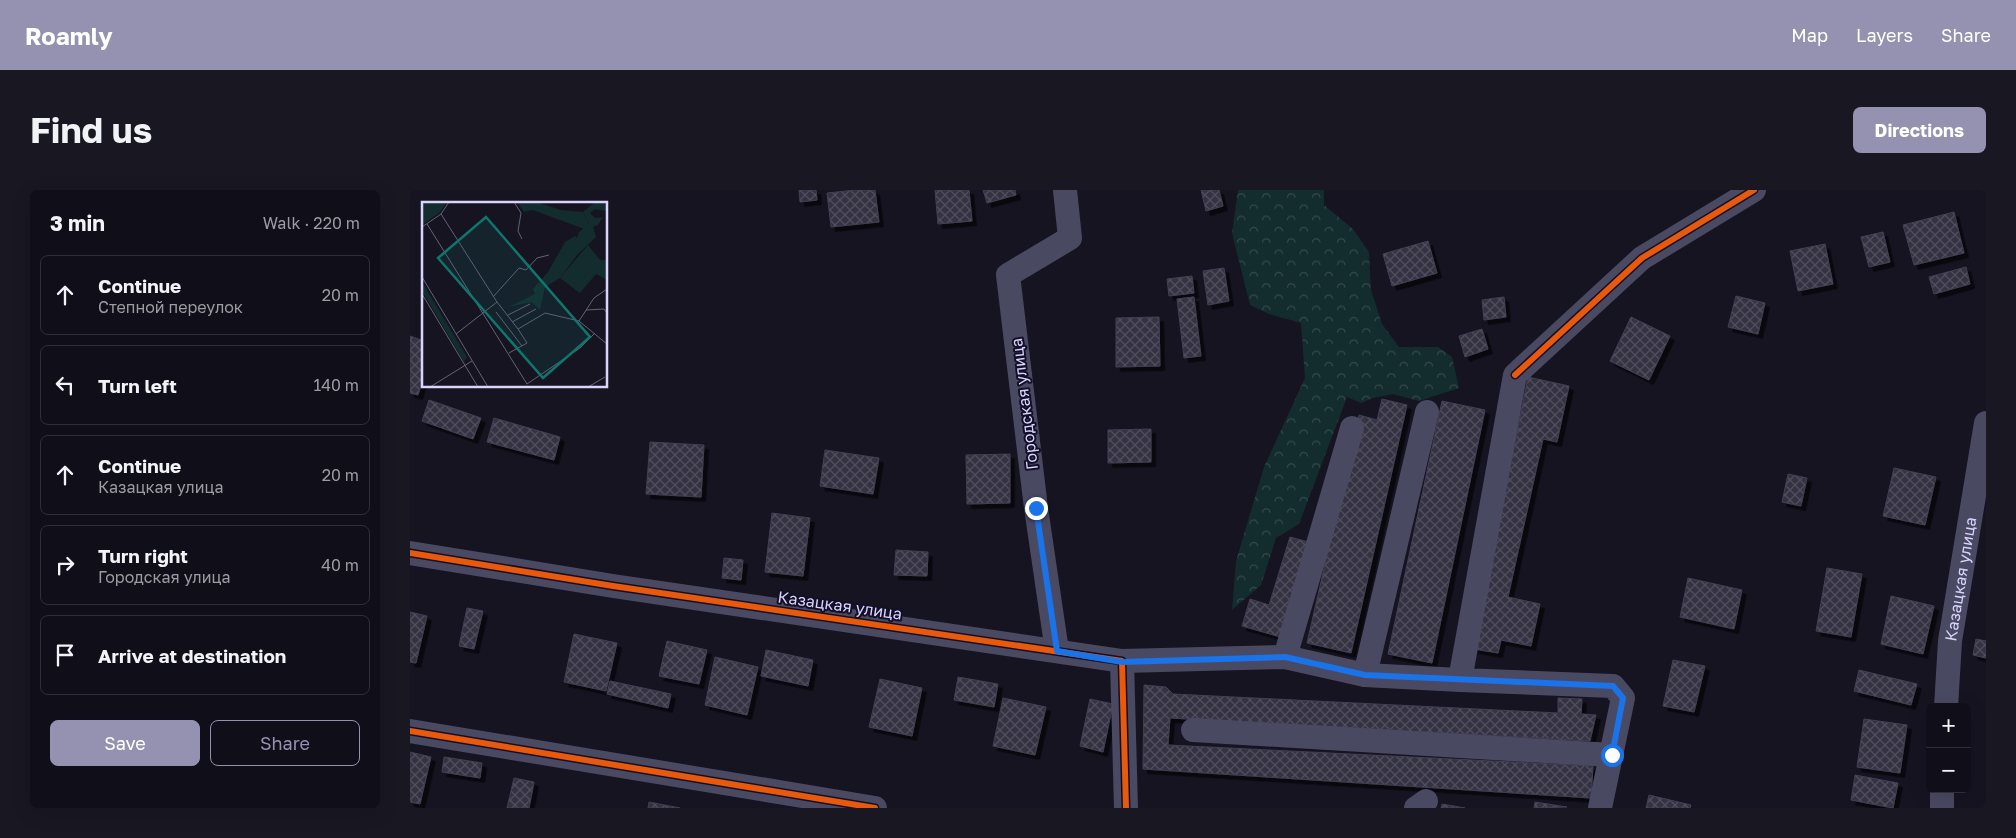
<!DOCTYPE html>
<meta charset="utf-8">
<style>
body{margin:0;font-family:"Golos Text",sans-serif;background:#191822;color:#f1f3f6}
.controls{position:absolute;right:15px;bottom:15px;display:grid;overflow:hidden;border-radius:8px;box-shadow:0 5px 20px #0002}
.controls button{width:45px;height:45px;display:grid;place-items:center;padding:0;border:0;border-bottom:1px solid #302f38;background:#100f19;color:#f1f3f6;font:25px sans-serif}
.stop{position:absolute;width:15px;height:15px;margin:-11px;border:4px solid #1a73e8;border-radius:50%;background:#fff}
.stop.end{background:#1a73e8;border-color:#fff;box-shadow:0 1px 5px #0008}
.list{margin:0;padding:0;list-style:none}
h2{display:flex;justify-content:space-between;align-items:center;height:65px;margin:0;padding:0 20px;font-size:21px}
h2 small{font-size:16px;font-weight:400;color:#9c9ca2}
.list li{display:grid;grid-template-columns:32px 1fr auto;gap:15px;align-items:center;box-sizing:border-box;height:80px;margin:0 10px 10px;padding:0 10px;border:1px solid #302f38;border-radius:8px}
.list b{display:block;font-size:19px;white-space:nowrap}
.list p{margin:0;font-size:16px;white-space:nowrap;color:#9c9ca2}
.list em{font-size:16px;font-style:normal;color:#9c9ca2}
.actions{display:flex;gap:10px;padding:15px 20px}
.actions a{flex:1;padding:11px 0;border:1px solid #9591b1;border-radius:8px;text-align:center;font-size:18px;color:#9591b1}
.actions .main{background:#9591b1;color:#fff}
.icon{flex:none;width:28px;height:28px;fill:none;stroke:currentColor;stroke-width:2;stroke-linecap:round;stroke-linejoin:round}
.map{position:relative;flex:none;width:1576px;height:618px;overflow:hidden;border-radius:8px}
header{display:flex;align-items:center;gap:30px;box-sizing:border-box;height:70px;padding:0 25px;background:#9591b1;color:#fff}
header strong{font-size:24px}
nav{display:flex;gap:28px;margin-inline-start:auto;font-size:18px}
.intro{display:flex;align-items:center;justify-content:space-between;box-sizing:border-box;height:120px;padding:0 30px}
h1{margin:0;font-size:35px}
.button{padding:12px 22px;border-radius:8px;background:#9591b1;color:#fff;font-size:18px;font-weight:700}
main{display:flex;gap:30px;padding:0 30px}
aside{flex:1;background:#100f19;border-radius:8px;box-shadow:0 5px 20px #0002}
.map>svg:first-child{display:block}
.forest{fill:url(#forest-crowns)}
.building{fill:url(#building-cross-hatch);stroke:#433f54;filter:url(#shadow)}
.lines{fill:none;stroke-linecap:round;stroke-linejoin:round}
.minor{stroke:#4a4962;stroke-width:24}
.cycleway-casing{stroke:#130f26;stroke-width:9}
.cycleway{stroke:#e8590c;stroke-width:6}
.route{stroke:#1a73e8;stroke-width:6}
.labels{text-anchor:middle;stroke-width:4;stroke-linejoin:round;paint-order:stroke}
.street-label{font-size:16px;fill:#d9d4ff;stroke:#130f26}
.inset-road{fill:none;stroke:#64617a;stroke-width:1}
.view{fill:#0f766e;fill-opacity:0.15;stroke:#0f766e;stroke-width:2.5}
.inset-edge{fill:none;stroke:#d9d4ff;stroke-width:2.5}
</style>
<header>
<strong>Roamly</strong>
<nav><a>Map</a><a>Layers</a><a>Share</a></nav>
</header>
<div class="intro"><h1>Find us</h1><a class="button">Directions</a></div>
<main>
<aside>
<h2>3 min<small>Walk · 220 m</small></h2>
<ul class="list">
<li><svg class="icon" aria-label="ahead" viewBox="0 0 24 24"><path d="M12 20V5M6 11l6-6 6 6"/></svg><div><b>Continue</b><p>Степной переулок</p></div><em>20 m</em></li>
<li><svg class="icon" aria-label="left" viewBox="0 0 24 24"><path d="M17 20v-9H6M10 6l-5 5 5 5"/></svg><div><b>Turn left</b></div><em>140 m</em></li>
<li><svg class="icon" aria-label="ahead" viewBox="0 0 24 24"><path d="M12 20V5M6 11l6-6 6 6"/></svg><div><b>Continue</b><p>Казацкая улица</p></div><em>20 m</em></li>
<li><svg class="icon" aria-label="right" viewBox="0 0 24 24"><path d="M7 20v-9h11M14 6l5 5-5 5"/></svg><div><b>Turn right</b><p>Городская улица</p></div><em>40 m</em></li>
<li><svg class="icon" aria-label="arrive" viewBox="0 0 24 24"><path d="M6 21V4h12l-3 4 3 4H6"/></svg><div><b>Arrive at destination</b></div></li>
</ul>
<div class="actions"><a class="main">Save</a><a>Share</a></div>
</aside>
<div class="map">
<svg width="1576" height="618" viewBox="0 0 1576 618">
<defs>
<pattern id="forest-crowns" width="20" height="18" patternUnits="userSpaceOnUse" patternTransform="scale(1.25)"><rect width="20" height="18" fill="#132c2d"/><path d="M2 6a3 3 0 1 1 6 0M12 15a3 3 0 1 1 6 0" fill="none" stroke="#354a4c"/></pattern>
<pattern id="building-cross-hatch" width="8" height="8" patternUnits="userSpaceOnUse" patternTransform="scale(1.25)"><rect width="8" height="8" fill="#343243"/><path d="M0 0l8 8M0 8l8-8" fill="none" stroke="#514f5f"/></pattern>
<filter id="shadow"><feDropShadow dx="4.5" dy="4.5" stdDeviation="0" flood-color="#0009"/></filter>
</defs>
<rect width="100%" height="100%" fill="#161421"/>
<!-- forest -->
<polygon class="forest" points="828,0 914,0 914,15 943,39 959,62 961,100 972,134 989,157 1028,157 1042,167 1049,198 1009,211 983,204 963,208 951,213 937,207 889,334 866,348 851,395 822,420 826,371 854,277 895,188 891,133 859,124 840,115 822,43"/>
<!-- building -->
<g class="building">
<polygon points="389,0 406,0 407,10 390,12"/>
<polygon points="445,0 465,0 469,32 421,37 417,3"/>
<polygon points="525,0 559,0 562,31 528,34"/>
<polygon points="573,0 605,0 606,5 577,13"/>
<polygon points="791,0 809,0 813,16 796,21"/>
<polygon points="1544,22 1554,63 1504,75 1493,35"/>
<polygon points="1473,42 1480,72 1459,77 1451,47"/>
<polygon points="1018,51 1027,83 982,96 973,64"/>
<polygon points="1415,54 1423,94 1388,101 1380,61"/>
<polygon points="1556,77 1560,94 1524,104 1519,87"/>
<polygon points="814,78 819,111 798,115 793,81"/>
<polygon points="782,86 784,103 759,106 757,89"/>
<polygon points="1326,106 1355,113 1348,144 1318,137"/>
<polygon points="784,107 791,166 774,168 767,109"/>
<polygon points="1094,107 1096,127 1074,130 1072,110"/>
<polygon points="749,127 750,176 706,177 706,128"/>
<polygon points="1221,127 1260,146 1239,190 1200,171"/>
<polygon points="1072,139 1078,159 1055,167 1049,146"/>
<polygon points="0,146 14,151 14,186 8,205 0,203"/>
<polygon points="1118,187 1159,196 1147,252 1133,249 1098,407 1130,414 1121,456 1091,450 1088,463 1064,459"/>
<polygon points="972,209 997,215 941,463 897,453 949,225 967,230"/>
<polygon points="19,210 71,228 63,249 12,231"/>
<polygon points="1032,211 1075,220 1022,473 978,464"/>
<polygon points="84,228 150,247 144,270 77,252"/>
<polygon points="741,239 741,272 698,273 698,240"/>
<polygon points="240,252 294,255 291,307 236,304"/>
<polygon points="415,260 469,268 463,304 410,296"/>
<polygon points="600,264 600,313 557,314 556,265"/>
<polygon points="1484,278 1526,287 1515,335 1473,326"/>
<polygon points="1378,284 1397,288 1391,316 1372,312"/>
<polygon points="362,323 400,328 393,386 355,382"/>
<polygon points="880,347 902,353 874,448 832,436 840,409 859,415"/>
<polygon points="486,360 518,362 517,386 484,385"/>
<polygon points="314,368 333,370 331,390 312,388"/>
<polygon points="1417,378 1452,384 1441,447 1406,441"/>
<polygon points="1278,388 1332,400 1324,439 1270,427"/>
<polygon points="1481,406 1524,416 1513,464 1471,454"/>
<polygon points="57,418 73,421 64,459 49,456"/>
<polygon points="0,422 17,426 6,473 0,472"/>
<polygon points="164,444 207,453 196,501 154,492"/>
<polygon points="1566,449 1576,451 1576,468 1563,465"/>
<polygon points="257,451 297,460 289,494 249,486"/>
<polygon points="356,460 403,470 398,496 351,486"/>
<polygon points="305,467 348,477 337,525 295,515"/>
<polygon points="1263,470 1295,476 1284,522 1253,516"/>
<polygon points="1449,480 1507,494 1501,515 1444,501"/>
<polygon points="548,487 588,494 584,517 544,510"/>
<polygon points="470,489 512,498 502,546 459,537"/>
<polygon points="200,491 261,504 258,518 197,504"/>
<polygon points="734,495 756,497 763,504 1148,523 1148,508 1172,509 1171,524 1186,525 1180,551 760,528 758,555 1183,576 1181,608 733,579"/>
<polygon points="593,508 636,517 625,565 583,556"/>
<polygon points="680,509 703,514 693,562 670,556"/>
<polygon points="1454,529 1497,535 1490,583 1447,577"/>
<polygon points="0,562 21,567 10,614 0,612"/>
<polygon points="34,567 72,573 70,588 32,582"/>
<polygon points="1445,585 1488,593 1483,618 1441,610"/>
<polygon points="104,588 124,592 119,618 97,618"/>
<polygon points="1239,605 1281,615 1280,618 1236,618"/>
<polygon points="239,612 270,618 238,618"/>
<polygon points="1125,612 1157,617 1124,618"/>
<polygon points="1032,614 1055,618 1031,618"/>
</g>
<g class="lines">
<!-- minor -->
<g class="minor">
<polyline points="0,363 203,396 712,471 875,467 955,485 1050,490"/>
<polyline points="647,461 626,318 598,85 660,48 655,0"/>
<polyline points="875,467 942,238"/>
<polyline points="712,471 716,618"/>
<polyline points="955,485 1017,222"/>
<path id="s1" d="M1536,517L1540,451L1576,233"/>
<polyline points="783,540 1202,565"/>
<polyline points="0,541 465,618"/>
<polyline points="1006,618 1016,611"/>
<polyline points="1190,618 1213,508 1203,496 1050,490 1105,185 1232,68 1344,0"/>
<polyline points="1532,618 1532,599"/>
</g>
<!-- cycleway casing -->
<g class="cycleway-casing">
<g id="cycleway">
<polyline points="1105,185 1232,68 1344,0"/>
<polyline points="0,363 203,396 712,471 716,618"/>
<polyline points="0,541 465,618"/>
</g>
</g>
<!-- cycleway -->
<use href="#cycleway" class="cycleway"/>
</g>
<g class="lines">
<!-- route -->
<polyline class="route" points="626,318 647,461 712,472 875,467 955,485 1203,496 1213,508 1202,565"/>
</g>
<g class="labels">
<!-- street labels -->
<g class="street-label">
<text transform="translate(614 214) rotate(-97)" y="6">Городская улица</text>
<text dy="6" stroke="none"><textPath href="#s1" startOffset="129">Казацкая улица</textPath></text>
<text transform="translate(430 415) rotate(8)" y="6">Казацкая улица</text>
</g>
</g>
<!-- overview -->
<g transform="translate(12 12)">
<rect width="185" height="185" fill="#161421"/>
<path d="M0,0H25L18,10L0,23ZM95,0H114L139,8L161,10L167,22L162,27L111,8L102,10ZM0,80L45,155L42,160L0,89Z" fill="#132c2d"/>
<path d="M173,0H183L185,3L184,9L173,7L168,11L173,16L181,15L176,23L171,25L174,35L155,53L138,76L123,85L118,108L110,100L86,105L113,92L111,87L126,70L143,40L153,34L155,36L157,30L167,22L161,10Z" fill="#132c2d"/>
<path d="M166,43L178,58H185V78L174,72L158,91L138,76Z" fill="#132c2d"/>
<path class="inset-road" d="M92,0L99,11L96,29L100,37M19,12L75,100L96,127M5,22L105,182L158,146L173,131M0,25L19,12L27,0M0,75L66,185M0,92L56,185M71,95L97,66L104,68L115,56L127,53M164,108L182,107L185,111M74,110L100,144M86,113L108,102M157,119L172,96L185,87M90,120L114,107M34,132L75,100M87,151L105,141L96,127L123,111L157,119L185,142M8,185L50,159M166,185L183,175"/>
<path class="view" d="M64,15L168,135L121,176L16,56Z"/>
<rect width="185" height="185" class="inset-edge"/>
</g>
</svg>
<div class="controls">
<button>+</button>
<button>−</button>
</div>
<div class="stop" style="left:1202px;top:565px"></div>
<div class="stop end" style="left:626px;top:318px"></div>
</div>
</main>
